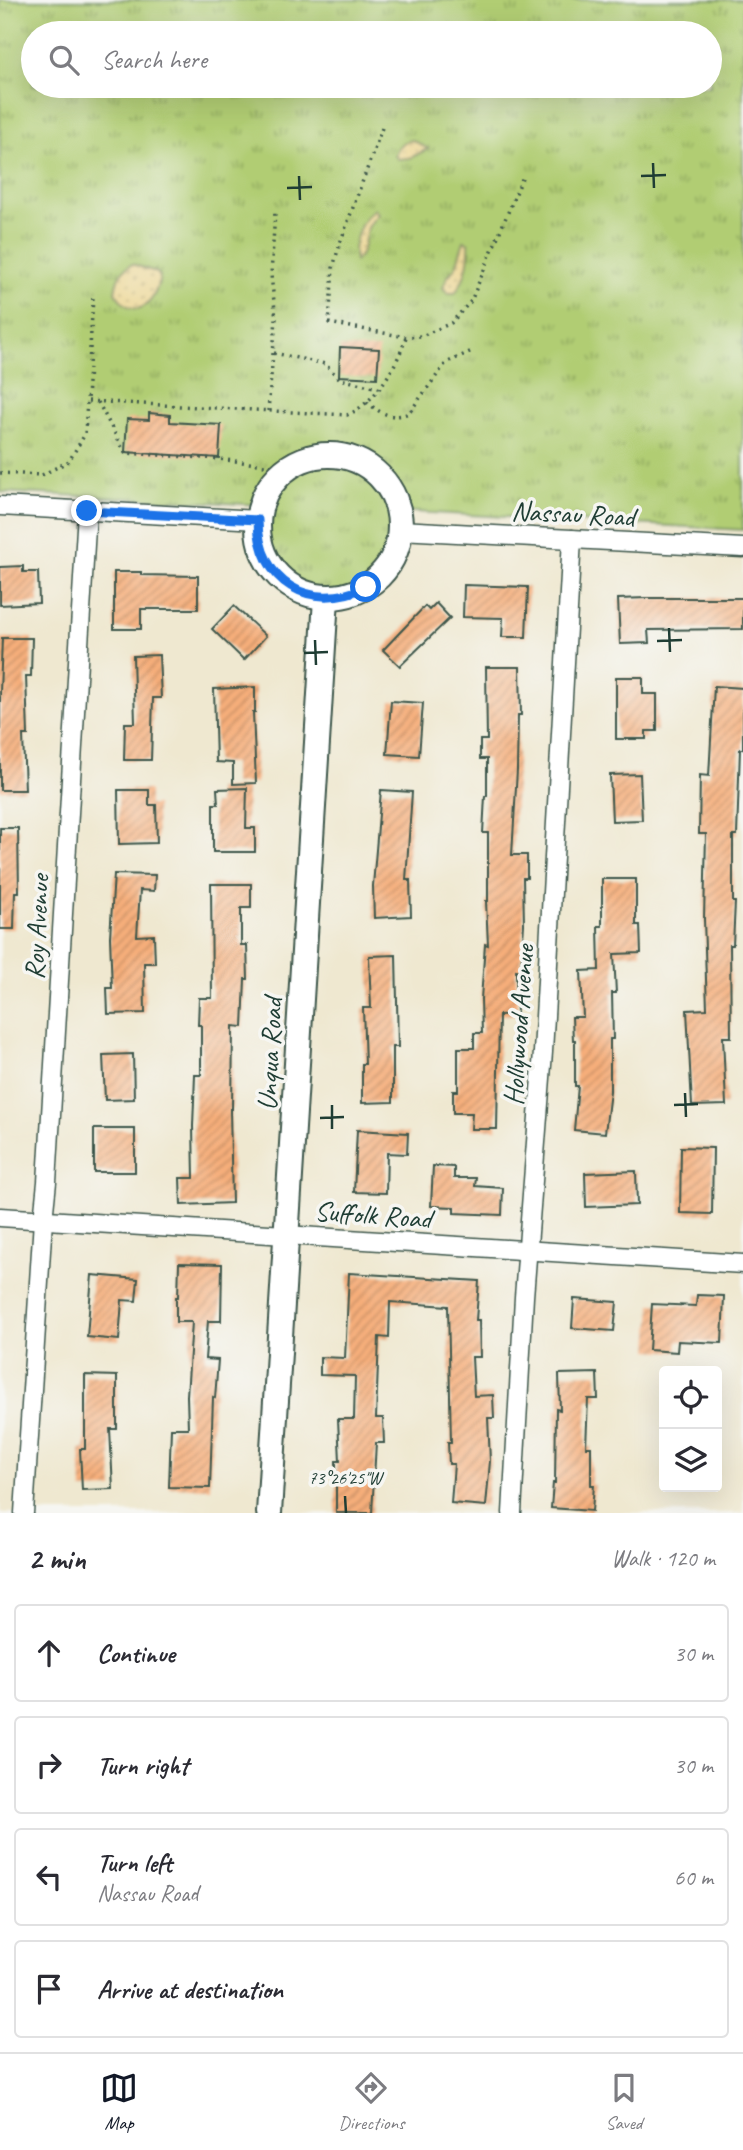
<!DOCTYPE html>
<meta charset="utf-8">
<style>
body{margin:0;font-family:Caveat,sans-serif;background:#f7f7f7;color:#2b2b33}
.controls{position:absolute;right:21px;bottom:21px;display:grid;overflow:hidden;border-radius:7px;box-shadow:0 7px 28px #0002}
.controls button{width:63px;height:63px;display:grid;place-items:center;padding:0;border:0;border-bottom:2px solid #e1e1e2;background:#fff;color:#2b2b33;font:35px sans-serif}
.stop{position:absolute;width:21px;height:21px;margin:-16px;border:5px solid #1a73e8;border-radius:50%;background:#fff}
.stop.end{background:#1a73e8;border-color:#fff;box-shadow:0 2px 7px #0008}
.list{margin:0;padding:0;list-style:none}
h2{display:flex;justify-content:space-between;align-items:center;height:91px;margin:0;padding:0 28px;font-size:30px}
h2 small{font-size:23px;font-weight:400;color:#7c7c81}
.list li{display:grid;grid-template-columns:46px 1fr auto;gap:21px;align-items:center;box-sizing:border-box;height:98px;margin:0 14px 14px;padding:0 14px;border:2px solid #e1e1e2;border-radius:7px}
.list b{display:block;font-size:26px;white-space:nowrap}
.list p{margin:0;font-size:23px;white-space:nowrap;color:#7c7c81}
.list em{font-size:23px;font-style:normal;color:#7c7c81}
.icon{flex:none;width:38px;height:38px;fill:none;stroke:currentColor;stroke-width:2;stroke-linecap:round;stroke-linejoin:round}
.map{position:relative;flex:none;width:743px;height:1513px;overflow:hidden}
.search{position:absolute;background:#fff;box-shadow:0 7px 28px #0002;left:21px;right:21px;top:21px;height:77px;display:flex;align-items:center;gap:18px;box-sizing:border-box;padding:0 24px;border-radius:38px;color:#7c7c81;font-size:26px}
.sheet{height:539px;background:#fff}
nav{display:flex;justify-content:space-around;align-items:center;box-sizing:border-box;height:98px;border-top:2px solid #e1e1e2;background:#fff;font-size:19px;color:#7c7c81}
nav a{display:grid;justify-items:center;gap:4px}
nav .on{color:#111827}
.map>svg:first-child{display:block}
.grass{fill:url(#grass-tufts);stroke:#688554;stroke-width:2;fill-rule:evenodd}
.sand{fill:url(#sand-dots);stroke:#868c69;stroke-width:2}
.building{fill:url(#building-hatch)}
.lines{fill:none;stroke-linecap:round;stroke-linejoin:round}
.street-casing{stroke:#3e574b;stroke-width:21}
.secondary-casing{stroke:#3e574b;stroke-width:28}
.path{stroke:#3e574b;stroke-width:3.5;stroke-dasharray:2 5;stroke-linecap:butt}
.street{stroke:#fff;stroke-width:18}
.secondary{stroke:#fff;stroke-width:24}
.route{stroke:#1a73e8;stroke-width:9}
.ticks{fill:none;stroke:#1f3d34;stroke-width:2.5}
.labels{text-anchor:middle;stroke-width:7;stroke-linejoin:round;paint-order:stroke}
.street-label{font-size:28px;fill:#1f3d34;stroke:#f6f6f2}
.ticks-label{font-size:18px;text-anchor:middle;fill:#1f3d34;stroke:#f6f6f2;stroke-width:7;stroke-linejoin:round;paint-order:stroke}
</style>
<div class="map">
<svg width="743" height="1513" viewBox="0 0 743 1513">
<defs>
<pattern id="grass-tufts" width="24" height="20" patternUnits="userSpaceOnUse" patternTransform="scale(1.75)"><rect width="24" height="20" fill="#b1cd73"/><path d="M3 7l-1-3M5 7V3M7 7l1-3M15 17l-1-3M17 17v-4M19 17l1-3" fill="none" stroke="#8fa85f"/></pattern>
<pattern id="sand-dots" width="8" height="8" patternUnits="userSpaceOnUse" patternTransform="scale(1.75)"><rect width="8" height="8" fill="#eeda9e"/><path d="M2 2h.1M6 6h.1" fill="none" stroke="#ccbc89" stroke-width="1.8" stroke-linecap="round"/></pattern>
<pattern id="building-hatch" width="6" height="6" patternUnits="userSpaceOnUse" patternTransform="scale(1.75)"><rect width="6" height="6" fill="#f6ae7a"/><path d="M-1 1l2-2M0 6l6-6M5 7l2-2" fill="none" stroke="#c78f65"/></pattern>
</defs>
<rect width="100%" height="100%" fill="#f6f6f2"/>
<filter id="ink" filterUnits="userSpaceOnUse"><feTurbulence type="fractalNoise" baseFrequency=".0143" numOctaves="2"/><feDisplacementMap in="SourceGraphic" scale="14" xChannelSelector="R" yChannelSelector="G"/><feConvolveMatrix kernelMatrix="1 2 1 2 8 2 1 2 1" color-interpolation-filters="sRGB"/></filter>
<filter id="wash" filterUnits="userSpaceOnUse"><feTurbulence type="fractalNoise" baseFrequency=".00686" numOctaves="4" result="noise"/><feDisplacementMap in="SourceGraphic" scale="28" xChannelSelector="R" yChannelSelector="G"/><feGaussianBlur stdDeviation="1.57" result="paint"/><feColorMatrix in="noise" values="0 0 0 0 0 0 0 0 0 0 0 0 0 0 0 0 0 1.4 0 .05"/><feComposite in="paint" operator="in"/></filter>
<g filter="url(#wash)">
<rect width="100%" height="100%" fill="#efe8d0"/>
<!-- grass -->
<path class="grass" d="M0,0H743V530L396,511C408,626 239,615 264,505L0,492ZM33,33H710V86H33Z"/>
<!-- sand -->
<g class="sand">
<path d="M276,86H320L319,89C306,95 288,93 276,86Z"/>
<path d="M413,140L428,149L410,158L398,159L395,155C398,145 403,141 413,140Z"/>
<path d="M375,209L378,214C373,220 367,226 366,234C363,245 365,253 355,261C351,245 361,217 375,209Z"/>
<path d="M464,241L469,243C470,259 466,279 455,293H448L443,288L447,278L456,266Z"/>
<path d="M132,264L156,272L160,276C155,306 135,323 115,292C117,278 120,271 132,264Z"/>
</g>
<g id="blocks">
<!-- building -->
<g class="building">
<polygon points="340,347 379,349 377,378 339,376"/>
<polygon points="149,413 170,415 170,422 221,425 219,458 125,452 127,419 149,420"/>
<polygon points="23,566 23,572 38,572 39,603 0,605 0,567"/>
<polygon points="114,572 141,572 141,575 198,576 198,609 141,609 141,629 114,629"/>
<polygon points="464,585 528,587 526,637 502,637 503,618 463,617"/>
<polygon points="647,598 743,598 743,629 648,630 649,643 620,644 618,599"/>
<polygon points="436,603 450,618 400,666 383,650 425,606 429,610"/>
<polygon points="234,606 266,636 244,660 212,629"/>
<polygon points="2,638 32,638 31,676 26,676 28,735 23,735 25,790 0,790 0,693"/>
<polygon points="159,655 161,698 153,698 151,760 124,760 125,723 135,723 133,656"/>
<polygon points="486,667 520,667 521,715 518,715 517,770 512,855 527,855 527,878 523,878 524,924 521,971 516,970 517,1014 499,1015 497,1129 471,1129 472,1113 453,1113 453,1091 458,1091 458,1048 474,1048 474,1033 482,1033 481,999 485,944 488,945 486,901 488,901 488,833 483,833 485,796 487,796 487,759 480,759 480,740 487,740"/>
<polygon points="616,677 643,677 643,694 657,694 657,731 646,731 646,739 616,739"/>
<polygon points="714,686 743,688 743,749 740,749 737,835 733,835 733,902 735,902 733,945 730,945 731,1037 723,1037 726,1105 692,1106 687,1010 707,1009 704,919 706,834 699,834 700,775 709,776"/>
<polygon points="255,687 255,712 253,712 256,783 233,784 233,763 216,762 214,689"/>
<polygon points="391,701 423,703 419,756 387,754"/>
<polygon points="640,774 642,820 612,821 610,775"/>
<polygon points="247,788 246,828 255,828 255,852 213,852 213,804 218,804 217,789"/>
<polygon points="118,790 149,790 149,805 156,805 157,843 119,844"/>
<polygon points="381,790 412,792 406,880 410,880 411,916 374,918 373,886"/>
<polygon points="0,828 18,828 19,892 15,892 14,929 0,929"/>
<polygon points="114,874 155,875 154,891 140,890 137,936 154,935 155,963 144,963 145,1013 108,1014 107,988 112,988 110,937"/>
<polygon points="602,879 636,879 636,925 640,925 641,953 614,954 616,993 612,993 613,1039 610,1039 610,1091 605,1133 574,1130 578,1086 575,1086 575,1040 573,1040 572,1017 583,1017 581,971 599,970 598,926 602,926"/>
<polygon points="211,884 251,884 251,908 241,908 241,945 247,945 248,979 245,979 243,1027 233,1026 232,1109 230,1109 232,1203 181,1205 180,1178 194,1178 193,1126 195,1075 201,1075 201,1025 198,1025 199,998 212,998"/>
<polygon points="396,955 398,1047 393,1047 393,1102 362,1103 362,1064 365,1064 363,1008 371,1008 369,956"/>
<polygon points="133,1054 134,1099 105,1100 103,1055"/>
<rect x="94" y="1129" width="41" height="43"/>
<polygon points="357,1130 408,1133 407,1154 387,1153 386,1193 354,1192"/>
<polygon points="681,1147 713,1148 712,1214 680,1213"/>
<polygon points="433,1166 454,1167 454,1178 476,1178 475,1186 503,1188 502,1215 454,1213 454,1207 431,1206"/>
<polygon points="636,1171 637,1205 586,1207 585,1173"/>
<polygon points="179,1263 222,1264 221,1321 208,1321 205,1359 218,1360 215,1398 213,1397 210,1488 169,1487 171,1428 188,1428 187,1396 192,1322 176,1322 176,1297 178,1297"/>
<polygon points="349,1273 479,1281 476,1320 479,1320 480,1357 472,1357 474,1396 493,1395 494,1418 488,1418 490,1461 486,1506 451,1503 454,1464 449,1464 448,1442 451,1442 448,1306 390,1302 389,1338 379,1337 376,1418 383,1418 384,1443 376,1443 372,1513 336,1513 336,1461 340,1461 338,1419 354,1419 355,1376 320,1375 320,1357 345,1358"/>
<polygon points="92,1275 138,1279 136,1301 122,1300 119,1340 87,1337"/>
<polygon points="697,1295 724,1296 722,1343 678,1341 677,1352 649,1350 652,1304 696,1306"/>
<polygon points="574,1299 617,1302 614,1331 572,1328"/>
<polygon points="597,1373 598,1399 588,1399 586,1447 591,1447 591,1485 594,1485 592,1511 551,1508 553,1483 555,1483 556,1409 560,1410 559,1374"/>
<polygon points="85,1375 117,1376 117,1429 110,1429 113,1489 82,1490 80,1449 85,1449"/>
</g>
</g>
</g>
<g filter="url(#ink)">
<use href="#blocks" fill-opacity="0" stroke="#3e574b" stroke-width="2"/>
<g class="lines">
<!-- street casing -->
<g class="street-casing">
<g id="street">
<polyline points="0,506 258,520"/>
<polyline points="400,530 743,548"/>
<polyline points="0,1217 743,1264"/>
<polyline points="24,1513 43,1220 47,1182 87,511"/>
<polyline points="512,1513 524,1297 543,1052 572,539"/>
</g>
</g>
<!-- secondary casing -->
<g class="secondary-casing">
<g id="secondary">
<circle cx="329" cy="526" r="71"/>
<polyline points="269,1513 326,598"/>
</g>
</g>
<!-- path -->
<g class="path">
<polyline points="382,128 339,246 333,268 329,323 406,337 422,336 451,323 471,301 524,174"/>
<polyline points="274,353 325,364 340,379 378,388"/>
<path d="M88,401L347,415C375,404 398,364 406,337"/>
<polyline points="98,402 125,453 219,459 288,468"/>
<path d="M367,402C379,413 392,420 409,413L446,363L474,350"/>
<polyline points="268,411 276,319 271,275 275,212"/>
<polyline points="0,473 42,475 69,461 85,434 93,297"/>
</g>
<!-- street -->
<use href="#street" class="street"/>
<!-- secondary -->
<use href="#secondary" class="secondary"/>
</g>
</g>
<g class="lines" filter="url(#ink)">
<!-- route -->
<path class="route" d="M87,511L258,520C258,582 310,613 366,587"/>
</g>
<!-- ticks -->
<path class="ticks" d="M653,163L654,188M299,176L300,200M641,176L666,175M287,188L312,187M669,628L670,652M315,640L316,665M657,641L682,640M304,653L328,652M685,1093L686,1117M332,1105V1129M674,1105L698,1104M320,1118L344,1117M345,1496L346,1513"/>
<g class="labels">
<!-- street labels -->
<g class="street-label">
<text transform="translate(573 513) rotate(3)" y="10">Nassau Road</text>
<text transform="translate(36 927) rotate(-87)" y="10">Roy Avenue</text>
<text transform="translate(518 1025) rotate(-86)" y="10">Hollywood Avenue</text>
<text transform="translate(269 1054) rotate(-87)" y="10">Unqua Road</text>
<text transform="translate(373 1214) rotate(4)" y="10">Suffolk Road</text>
</g>
</g>
<g class="ticks-label">
<text x="345" y="1484">73°26'25"W</text>
</g>
</svg>
<div class="controls">
<button><svg class="icon" aria-label="locate" viewBox="0 0 24 24"><circle cx="12" cy="12" r="6"/><path d="M12 2v4M12 18v4M2 12h4M18 12h4"/></svg></button>
<button><svg class="icon" aria-label="layers" viewBox="0 0 24 24"><path d="M12 4l9 5-9 5-9-5zM3 14l9 5 9-5"/></svg></button>
</div>
<div class="stop" style="left:366px;top:587px"></div>
<div class="stop end" style="left:87px;top:511px"></div>
<div class="search"><svg class="icon" aria-label="search" viewBox="0 0 24 24"><circle cx="10" cy="10" r="6"/><path d="M15 15l6 6"/></svg>Search here</div>
</div>
<section class="sheet">
<h2>2 min<small>Walk · 120 m</small></h2>
<ul class="list">
<li><svg class="icon" aria-label="ahead" viewBox="0 0 24 24"><path d="M12 20V5M6 11l6-6 6 6"/></svg><div><b>Continue</b></div><em>30 m</em></li>
<li><svg class="icon" aria-label="right" viewBox="0 0 24 24"><path d="M7 20v-9h11M14 6l5 5-5 5"/></svg><div><b>Turn right</b></div><em>30 m</em></li>
<li><svg class="icon" aria-label="left" viewBox="0 0 24 24"><path d="M17 20v-9H6M10 6l-5 5 5 5"/></svg><div><b>Turn left</b><p>Nassau Road</p></div><em>60 m</em></li>
<li><svg class="icon" aria-label="arrive" viewBox="0 0 24 24"><path d="M6 21V4h12l-3 4 3 4H6"/></svg><div><b>Arrive at destination</b></div></li>
</ul>
</section>
<nav>
<a class="on"><svg class="icon" aria-label="map" viewBox="0 0 24 24"><path d="M3 6l6-2 6 2 6-2v14l-6 2-6-2-6 2zM9 4v14M15 6v14"/></svg>Map</a>
<a><svg class="icon" aria-label="directions" viewBox="0 0 24 24"><path d="M12 3l9 9-9 9-9-9zM9 14v-3h6M13 9l2 2-2 2"/></svg>Directions</a>
<a><svg class="icon" aria-label="saved" viewBox="0 0 24 24"><path d="M7 4h10v16l-5-4-5 4z"/></svg>Saved</a>
</nav>
